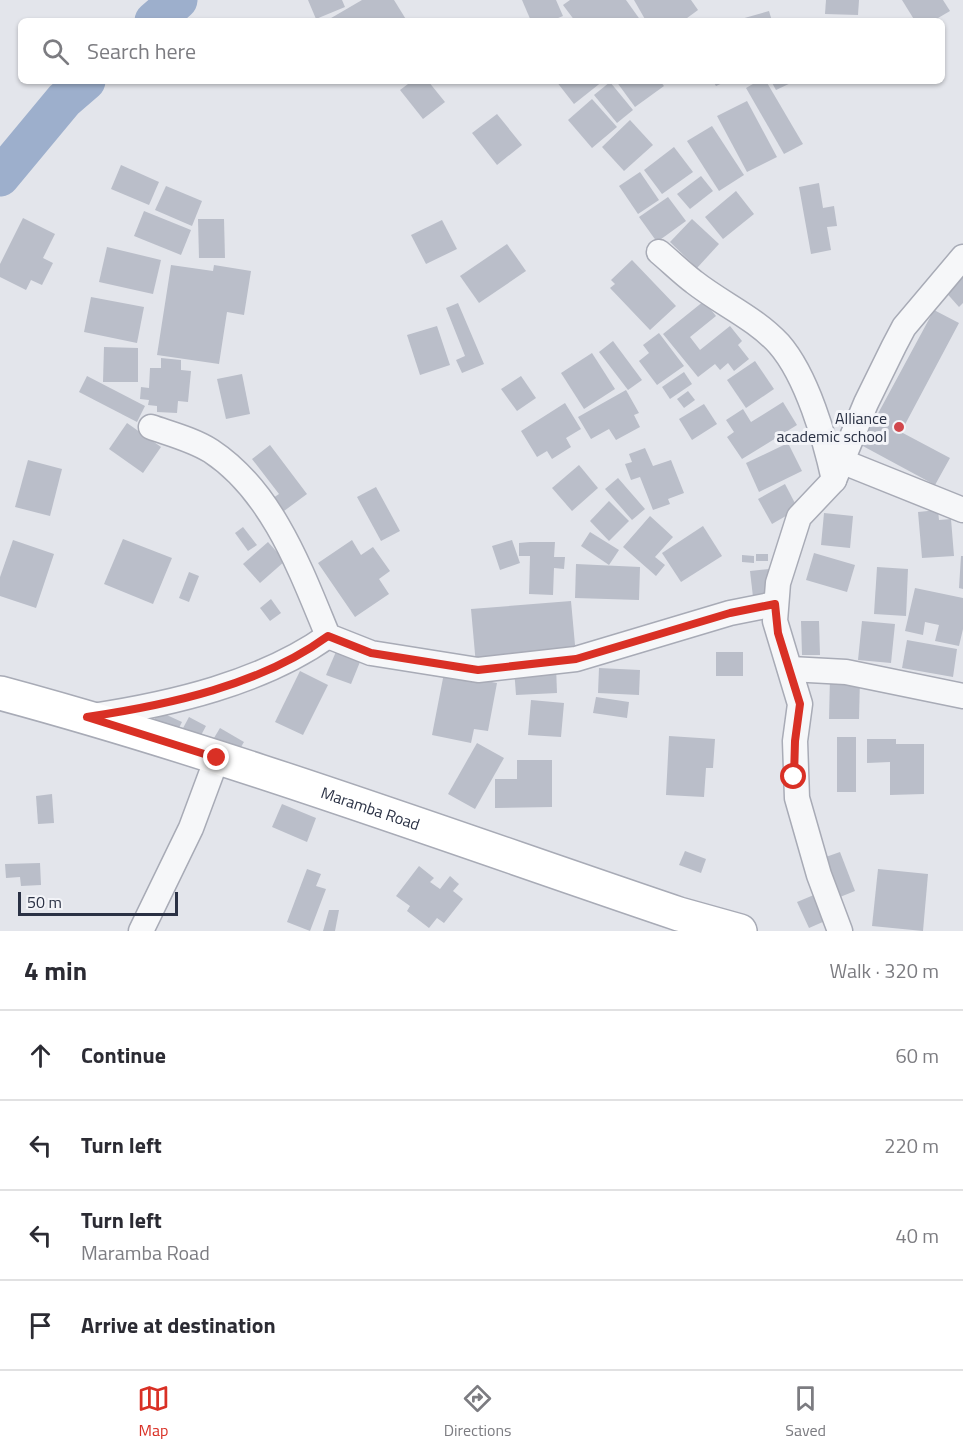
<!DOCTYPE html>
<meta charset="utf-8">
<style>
body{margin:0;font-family:"Titillium Web",sans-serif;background:#f7f7f7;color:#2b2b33}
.scale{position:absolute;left:18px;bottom:15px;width:160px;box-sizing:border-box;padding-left:6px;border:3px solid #2a3144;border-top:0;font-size:16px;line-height:21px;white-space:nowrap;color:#2a3144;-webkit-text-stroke:4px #f3f4f8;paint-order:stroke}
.stop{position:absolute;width:18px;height:18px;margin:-14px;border:4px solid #d93025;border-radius:50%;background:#fff}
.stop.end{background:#d93025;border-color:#fff;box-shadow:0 2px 6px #0008}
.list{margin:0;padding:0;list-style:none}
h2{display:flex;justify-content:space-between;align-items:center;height:78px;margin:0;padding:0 24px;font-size:26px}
h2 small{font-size:20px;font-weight:400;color:#7c7c81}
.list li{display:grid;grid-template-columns:39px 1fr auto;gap:18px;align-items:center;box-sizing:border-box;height:90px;padding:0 24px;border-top:2px solid #e1e1e2}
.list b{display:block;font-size:22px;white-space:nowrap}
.list p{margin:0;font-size:20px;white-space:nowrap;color:#7c7c81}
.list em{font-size:20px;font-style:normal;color:#7c7c81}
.icon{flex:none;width:33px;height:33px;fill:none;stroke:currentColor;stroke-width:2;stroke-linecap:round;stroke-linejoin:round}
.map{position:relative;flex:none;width:963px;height:931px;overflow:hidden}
.search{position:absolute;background:#fff;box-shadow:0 2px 4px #0004;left:18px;right:18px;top:18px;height:66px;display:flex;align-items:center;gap:15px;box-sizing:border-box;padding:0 21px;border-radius:9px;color:#7c7c81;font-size:22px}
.sheet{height:438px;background:#fff}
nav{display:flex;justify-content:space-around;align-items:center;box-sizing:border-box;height:84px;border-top:2px solid #e1e1e2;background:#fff;font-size:16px;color:#7c7c81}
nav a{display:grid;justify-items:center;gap:3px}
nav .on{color:#d93025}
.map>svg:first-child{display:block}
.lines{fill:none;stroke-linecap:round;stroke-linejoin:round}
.river{stroke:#9dafcc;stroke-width:39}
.building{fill:#babec9}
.street-casing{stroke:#a8abb6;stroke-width:27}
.secondary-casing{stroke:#a8abb6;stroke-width:36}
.street{stroke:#f6f7f9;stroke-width:24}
.secondary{stroke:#fff;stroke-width:33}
.route{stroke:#d93025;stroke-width:8}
.poi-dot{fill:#d1474c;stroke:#f3f4f8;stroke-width:2}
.labels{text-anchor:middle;stroke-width:6;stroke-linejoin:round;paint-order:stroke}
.poi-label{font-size:16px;fill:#2a3144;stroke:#f3f4f8;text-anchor:end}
.street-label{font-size:16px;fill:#2a3144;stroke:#f3f4f8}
</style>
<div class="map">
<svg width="963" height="931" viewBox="0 0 963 931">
<rect width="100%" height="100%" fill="#e3e5eb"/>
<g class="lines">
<!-- river -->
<g class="river">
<polyline points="154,21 178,0"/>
<polyline points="0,177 64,100 86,81"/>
</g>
</g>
<!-- building -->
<g class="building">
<polygon points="308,0 342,0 345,7 316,19"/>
<polygon points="362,0 394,0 407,21 326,21"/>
<polygon points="522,0 556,0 563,16 551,21 531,21"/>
<polygon points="570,0 626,0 641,21 575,21 563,5"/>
<polygon points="634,0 691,0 698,10 683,21 646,21"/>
<polygon points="826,0 859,0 858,15 825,14"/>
<polygon points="902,0 943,0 950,11 933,21 915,21"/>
<polygon points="769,11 772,21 742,21 741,19"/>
<polygon points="412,81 428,81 445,102 423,119 400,90"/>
<polygon points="556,81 603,81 574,104"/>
<polygon points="616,81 660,81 664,86 635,107"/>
<polygon points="713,81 727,81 716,86"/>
<polygon points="758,81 766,81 803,144 784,154 746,88"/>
<polygon points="771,81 795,81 776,90"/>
<polygon points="610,82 633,110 617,123 594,95"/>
<polygon points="592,99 617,127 592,148 568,120"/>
<polygon points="747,101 777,157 747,172 717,116"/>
<polygon points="497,114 522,145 497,165 472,133"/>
<polygon points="630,120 653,145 624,171 602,147"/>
<polygon points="712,126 744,175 719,191 687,141"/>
<polygon points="674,147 693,172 662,194 644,170"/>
<polygon points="121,165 159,182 149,205 111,189"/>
<polygon points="640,172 659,200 638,214 619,186"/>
<polygon points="701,176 713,191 690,209 677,194"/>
<polygon points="819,183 823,208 834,206 837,226 827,227 831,250 811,254 799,187"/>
<polygon points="166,186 202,201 192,226 155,210"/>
<polygon points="736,191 754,214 723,239 705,217"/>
<polygon points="668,197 686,221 657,242 639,217"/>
<polygon points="144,211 191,230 181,255 134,236"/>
<polygon points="23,218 55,234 43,258 53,263 42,285 31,280 26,290 0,277 0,264"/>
<polygon points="198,219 224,219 225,258 199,258"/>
<polygon points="692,219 719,244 697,268 670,242"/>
<polygon points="442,220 457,249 426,264 411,235"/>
<polygon points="507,244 526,271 479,303 460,276"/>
<polygon points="107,247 161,260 153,294 99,282"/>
<polygon points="632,260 676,306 650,330 610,288 615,284 611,280"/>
<polygon points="171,265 213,271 214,265 251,271 244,315 227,312 219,364 157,355"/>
<polygon points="963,271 963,303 959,307 943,289"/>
<polygon points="91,297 144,307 137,343 84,332"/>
<polygon points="704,301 716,316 690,337 700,350 730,326 742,341 738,345 749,359 734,371 728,363 720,370 715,364 698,377 663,334"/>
<polygon points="458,303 484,364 462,373 456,360 465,356 446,308"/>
<polygon points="934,310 959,323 901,432 950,458 935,485 861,445"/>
<polygon points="437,326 450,365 420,375 407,335"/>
<polygon points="659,333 684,366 657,385 639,361 649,353 643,345"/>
<polygon points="613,341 642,380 628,390 599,352"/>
<polygon points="104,347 138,348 138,382 103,382"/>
<polygon points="592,353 615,389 584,409 561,373"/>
<polygon points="161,358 181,360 181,370 191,371 188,402 178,401 177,413 157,412 157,406 148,405 149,400 140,399 141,387 149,388 150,368 161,368"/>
<polygon points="755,361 774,389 746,408 727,380"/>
<polygon points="684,372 692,384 670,399 662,387"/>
<polygon points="242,374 250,414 226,419 217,379"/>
<polygon points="87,376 145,406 137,422 79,392"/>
<polygon points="521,376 536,398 517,411 501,389"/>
<polygon points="626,390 639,413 634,415 640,427 616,440 609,429 591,439 578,417"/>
<polygon points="688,391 695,400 684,408 677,399"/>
<polygon points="783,402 797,425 742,459 727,437 734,432 726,420 743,409 751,422"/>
<polygon points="565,403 581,429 566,438 571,447 552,459 547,451 537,457 521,431"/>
<polygon points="704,404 717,424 692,440 679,419"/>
<polygon points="127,423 161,447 143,473 109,449"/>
<polygon points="788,443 802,471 759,492 746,463"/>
<polygon points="270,445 307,494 284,511 273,498 279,494 252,459"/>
<polygon points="645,448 653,466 671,460 684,493 668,499 670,504 653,510 640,477 631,480 625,464 632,462 629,454"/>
<polygon points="28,460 62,469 50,516 15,507"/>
<polygon points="579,465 598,488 572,511 552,488"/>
<polygon points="618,478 645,509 632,520 605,489"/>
<polygon points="785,484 798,509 772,524 758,499"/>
<polygon points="376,487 400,531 381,541 357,497"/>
<polygon points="609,501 629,521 609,541 590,521"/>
<polygon points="938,510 939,520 951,519 954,556 922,558 918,512"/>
<polygon points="824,513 853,516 850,548 821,545"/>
<polygon points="650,516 673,537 655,557 665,565 656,576 623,547"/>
<polygon points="703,526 722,556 681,582 662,553"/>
<polygon points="243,527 257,545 248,551 235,533"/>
<polygon points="590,532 619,550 609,565 581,546"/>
<polygon points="123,539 172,558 153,604 104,584"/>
<polygon points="13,540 54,554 36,608 0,596 0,577"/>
<polygon points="352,540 361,555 373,547 390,571 379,579 389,594 355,617 318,563"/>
<polygon points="512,540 520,563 500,570 492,546"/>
<polygon points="268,542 285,561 260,583 243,564"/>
<polygon points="530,542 555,542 554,557 565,557 564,569 554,568 553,595 529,594 530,556 519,556 519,543"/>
<polygon points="814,553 855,565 847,592 806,580"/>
<rect x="756" y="554" width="12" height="7"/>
<polygon points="742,555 754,556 754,563 742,562"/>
<polygon points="961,556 963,556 963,589 959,588"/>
<polygon points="576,564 640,567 639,600 575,598"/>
<polygon points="877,567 908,569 906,616 874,614"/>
<polygon points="769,569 772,595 753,597 750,571"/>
<polygon points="189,572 199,576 189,602 179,598"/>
<polygon points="915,588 963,598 963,629 959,646 935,641 939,625 925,622 923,635 905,631"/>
<polygon points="271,599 281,613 270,621 260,608"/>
<polygon points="571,601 576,656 476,665 471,609"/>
<polygon points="801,621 819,621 820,655 802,655"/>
<polygon points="862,621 895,624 891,663 858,660"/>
<polygon points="907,640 957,649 953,677 902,668"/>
<polygon points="338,647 362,657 351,684 326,675"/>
<rect x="716" y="652" width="27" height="24"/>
<polygon points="556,666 557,693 516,695 514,668"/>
<polygon points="599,668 640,670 639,695 598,693"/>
<polygon points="300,671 328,685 303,735 275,722"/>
<polygon points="444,673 497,683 488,731 474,729 471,743 432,735"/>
<polygon points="830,677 860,678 859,719 829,719"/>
<polygon points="596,697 629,702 627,718 593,713"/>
<polygon points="531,700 564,703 561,737 528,735"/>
<polygon points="158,711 182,722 175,736 152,725"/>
<polygon points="189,717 206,726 199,739 182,730"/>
<polygon points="220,728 244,742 238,752 214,738"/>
<polygon points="669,736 715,739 713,768 706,768 704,797 666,795"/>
<rect x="837" y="737" width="19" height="55"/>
<polygon points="867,739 896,739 896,744 924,744 924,794 890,795 890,762 867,763"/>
<polygon points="477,743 504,758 475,809 448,794"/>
<polygon points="517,760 552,760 552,807 495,808 495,779 517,779"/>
<polygon points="52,794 54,823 38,824 36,796"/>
<polygon points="282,804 316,818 307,842 272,827"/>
<polygon points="685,851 706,859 701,873 679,865"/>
<polygon points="840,852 855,891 835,899 820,859"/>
<polygon points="40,863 41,885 21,886 20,877 6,878 5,864"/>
<polygon points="419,866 434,878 430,882 440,889 450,876 459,884 453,891 463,899 444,923 437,918 429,928 407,911 410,906 396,896"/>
<polygon points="307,869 321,874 316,886 326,889 310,931 287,922"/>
<polygon points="878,869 928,874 923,931 872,926"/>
<polygon points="821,892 832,918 809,928 797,902"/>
<polygon points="329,910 339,910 335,931 323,931"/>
</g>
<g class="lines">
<!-- street casing -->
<g class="street-casing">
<g id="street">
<path d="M659,252C671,262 682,273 694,282C722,304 755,318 779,344C807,376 825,439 834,480"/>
<path d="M151,427C171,434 194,440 211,451C273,492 301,571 328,636L371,653L478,670L576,659L730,613L775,604"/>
<polyline points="841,461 963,510"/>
<polyline points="790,669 846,672 963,696"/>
<path d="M92,716C171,704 262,683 328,636"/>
<polyline points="141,931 191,828 217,758"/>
<polyline points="840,931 819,875 797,798 795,741 800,704 775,621 778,583 799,517 834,480 866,403 894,346 904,327 963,257"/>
</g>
</g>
<!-- secondary casing -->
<g class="secondary-casing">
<g id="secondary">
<path id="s1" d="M0,693C230,755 454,838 679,914L740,931"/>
</g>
</g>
<!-- street -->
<use href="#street" class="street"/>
<!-- secondary -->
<use href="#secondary" class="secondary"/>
</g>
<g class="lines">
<!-- route -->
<path class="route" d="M217,758L87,717C168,705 261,685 328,636L371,653L478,670L576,659L730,613L775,604L778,633L800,704L795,741L794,777"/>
</g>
<!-- markers -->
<circle class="poi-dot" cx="899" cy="427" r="6"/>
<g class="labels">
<!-- poi labels -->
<g class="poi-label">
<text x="887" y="424">Alliance<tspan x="887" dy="18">academic school</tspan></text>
</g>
<!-- street labels -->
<g class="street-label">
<text dy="6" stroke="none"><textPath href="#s1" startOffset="388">Maramba Road</textPath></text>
</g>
</g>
</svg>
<div class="scale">50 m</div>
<div class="stop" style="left:794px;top:777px"></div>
<div class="stop end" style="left:217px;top:758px"></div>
<div class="search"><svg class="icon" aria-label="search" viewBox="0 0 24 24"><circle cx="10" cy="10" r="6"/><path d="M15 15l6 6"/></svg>Search here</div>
</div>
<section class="sheet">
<h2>4 min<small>Walk · 320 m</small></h2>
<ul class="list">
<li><svg class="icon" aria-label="ahead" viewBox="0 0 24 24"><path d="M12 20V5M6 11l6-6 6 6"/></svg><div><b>Continue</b></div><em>60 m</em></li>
<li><svg class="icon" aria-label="left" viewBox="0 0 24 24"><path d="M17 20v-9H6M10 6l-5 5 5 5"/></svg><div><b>Turn left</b></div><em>220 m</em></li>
<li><svg class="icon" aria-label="left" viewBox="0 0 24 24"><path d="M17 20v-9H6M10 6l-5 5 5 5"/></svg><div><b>Turn left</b><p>Maramba Road</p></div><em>40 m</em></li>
<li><svg class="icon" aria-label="arrive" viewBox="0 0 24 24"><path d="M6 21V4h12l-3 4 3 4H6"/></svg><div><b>Arrive at destination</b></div></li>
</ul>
</section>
<nav>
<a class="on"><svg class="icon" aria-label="map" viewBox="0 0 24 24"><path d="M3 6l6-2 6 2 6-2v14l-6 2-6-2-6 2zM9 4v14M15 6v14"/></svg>Map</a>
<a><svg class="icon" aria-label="directions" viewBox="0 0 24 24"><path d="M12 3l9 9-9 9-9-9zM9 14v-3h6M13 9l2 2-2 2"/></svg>Directions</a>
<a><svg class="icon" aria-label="saved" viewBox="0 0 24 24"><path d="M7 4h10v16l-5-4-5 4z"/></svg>Saved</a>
</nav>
